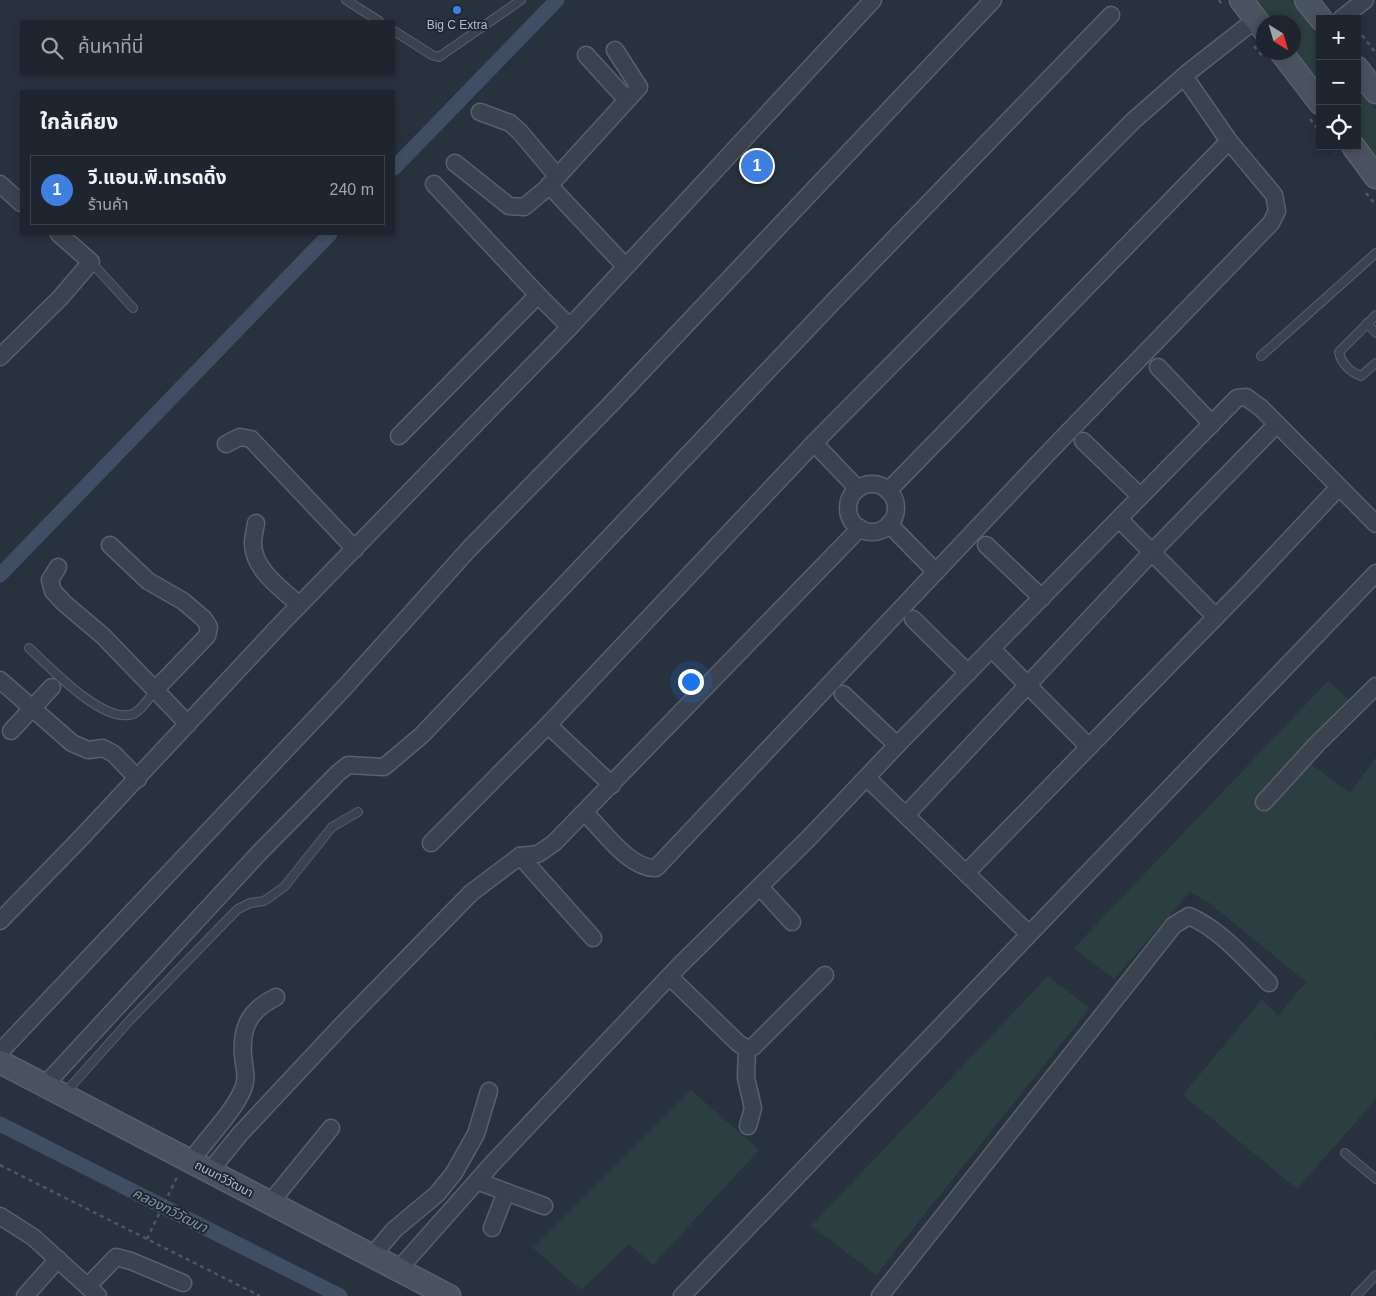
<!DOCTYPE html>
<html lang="th">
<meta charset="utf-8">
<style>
body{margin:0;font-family:Arial,"Noto Sans Thai",sans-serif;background:#262d36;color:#f1f3f6}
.controls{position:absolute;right:15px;top:15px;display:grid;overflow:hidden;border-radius:0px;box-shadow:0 2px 8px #0003}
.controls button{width:45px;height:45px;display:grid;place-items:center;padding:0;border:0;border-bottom:1px solid #3c424a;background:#1e252e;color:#f1f3f6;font:25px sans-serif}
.compass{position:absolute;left:1256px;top:15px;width:45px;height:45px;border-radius:50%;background:#1e252e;box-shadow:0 2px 8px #0003;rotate:143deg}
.you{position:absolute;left:690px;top:681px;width:18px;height:18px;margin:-12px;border:4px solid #fff;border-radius:50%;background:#1a73e8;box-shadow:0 0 0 8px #1a73e833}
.badge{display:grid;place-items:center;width:32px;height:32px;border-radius:50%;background:#bca0f2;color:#fff;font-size:16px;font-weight:700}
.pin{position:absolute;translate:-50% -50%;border:2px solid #fff;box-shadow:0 1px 5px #0006}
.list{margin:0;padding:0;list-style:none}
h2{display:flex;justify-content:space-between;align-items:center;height:65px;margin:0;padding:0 20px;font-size:21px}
h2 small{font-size:16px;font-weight:400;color:#a1a5aa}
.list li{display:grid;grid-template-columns:32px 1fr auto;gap:15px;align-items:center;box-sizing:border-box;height:70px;margin:0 10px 10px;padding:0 10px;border:1px solid #3c424a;border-radius:0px}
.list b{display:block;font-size:19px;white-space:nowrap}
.list p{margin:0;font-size:16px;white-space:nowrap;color:#a1a5aa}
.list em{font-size:16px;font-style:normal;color:#a1a5aa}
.icon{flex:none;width:28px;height:28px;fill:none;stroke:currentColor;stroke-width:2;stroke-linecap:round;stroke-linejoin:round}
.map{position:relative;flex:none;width:1376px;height:1296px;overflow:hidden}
.search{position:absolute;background:#1e252e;box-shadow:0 2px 8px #0003;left:20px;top:20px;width:375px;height:55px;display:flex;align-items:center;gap:12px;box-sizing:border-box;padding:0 18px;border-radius:0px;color:#a1a5aa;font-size:19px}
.panel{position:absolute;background:#1e252e;box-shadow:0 2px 8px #0003;left:20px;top:90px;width:375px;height:145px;border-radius:0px}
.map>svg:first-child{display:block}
.green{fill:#2b3e40}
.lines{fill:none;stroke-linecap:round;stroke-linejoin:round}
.canal{stroke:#3f4e65;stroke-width:15}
.service-casing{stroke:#59616c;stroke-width:10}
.minor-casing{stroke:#59616c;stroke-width:19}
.secondary-casing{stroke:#59616c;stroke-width:25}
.path{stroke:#4a5b5e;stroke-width:2.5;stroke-dasharray:4 4;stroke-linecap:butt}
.service{stroke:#3b434e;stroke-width:8}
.minor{stroke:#3b434e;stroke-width:16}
.secondary{stroke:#4a5261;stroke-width:22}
.shop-dot{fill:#3f7fe0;stroke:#202833;stroke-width:2}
.labels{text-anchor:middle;stroke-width:4;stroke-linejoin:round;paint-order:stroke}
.poi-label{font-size:12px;fill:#b8bec9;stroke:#202833}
.street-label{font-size:12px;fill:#b8bec9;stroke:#202833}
.water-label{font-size:14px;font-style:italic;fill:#8294ae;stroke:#202833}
</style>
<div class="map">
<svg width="1376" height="1296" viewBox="0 0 1376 1296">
<rect width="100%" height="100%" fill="#28313e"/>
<!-- green -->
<g class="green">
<polygon points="1255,0 1291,0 1320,37 1320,84 1294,50 1294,22 1272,22"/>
<polygon points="1357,86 1376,110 1376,157 1357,132"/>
<polygon points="1328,681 1350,700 1311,764 1350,793 1376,757 1376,1035 1374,1037 1376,1039 1376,1099 1297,1189 1183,1095 1262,999 1278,1016 1306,982 1208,902 1190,892 1114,979 1074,948"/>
<polygon points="1048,976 1090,1008 876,1275 811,1226"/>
<polygon points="691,1090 759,1150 653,1265 629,1244 581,1290 533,1248"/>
</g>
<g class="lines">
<!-- canal -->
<g class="canal">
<polyline points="394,168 557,0"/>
<polyline points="0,575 330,234"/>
<polyline points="0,1124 340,1296"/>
</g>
<!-- service casing -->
<g class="service-casing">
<g id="service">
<polyline points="346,0 379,21"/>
<polyline points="394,31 432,55 439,57 521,0"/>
<polyline points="91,262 133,308"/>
<path d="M1376,315L1339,352C1341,363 1350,372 1361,376L1376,363"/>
<polyline points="1367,323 1376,333"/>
<polyline points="1261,356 1376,253"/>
<path d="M29,648C50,667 99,720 129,715C140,714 150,696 156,689"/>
<polyline points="65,1093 130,1020 225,922 238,909 250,903 264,901 284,887 332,827 358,812"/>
<polyline points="1345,1153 1376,1179"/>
<polyline points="1356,1296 1376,1275"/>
</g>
</g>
<!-- minor casing -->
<g class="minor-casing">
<g id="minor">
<polyline points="1341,19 1365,0"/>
<polyline points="586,55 627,100"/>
<polyline points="480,112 510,123 520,132 557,176"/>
<polyline points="455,163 509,206 524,207 547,188 639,87 615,50"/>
<polyline points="0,184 21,203"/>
<polyline points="434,184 538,295"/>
<polyline points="549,185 625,266"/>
<polyline points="0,357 60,298 91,262 59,234"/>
<polyline points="1158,367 1212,424"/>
<polyline points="399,436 538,295 570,327"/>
<polyline points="1083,441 1140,496"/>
<polyline points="814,443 858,489"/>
<polyline points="226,444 240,437 251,439 355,549"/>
<circle cx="872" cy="508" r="24"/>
<polyline points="888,491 1229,141"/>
<polyline points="1119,519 1216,617"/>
<path d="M256,523C255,530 253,537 253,543C253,570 282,589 299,605"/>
<polyline points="889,524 936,572"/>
<polyline points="110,545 148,581 183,601 204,619 209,627 207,636 156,689"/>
<polyline points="986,545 1042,598"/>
<polyline points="58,567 50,580 53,591 64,603 103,636 188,724"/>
<polyline points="913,619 968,673"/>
<polyline points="992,649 1088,746"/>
<polyline points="0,680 72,743 88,750 103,748 114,754 138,779"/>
<polyline points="843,694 897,745"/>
<polyline points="548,725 612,785"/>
<polyline points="11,731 52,687"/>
<polyline points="867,778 1028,933"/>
<polyline points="1264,802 1317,744 1376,686"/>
<path d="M585,813C604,831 629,869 656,868L1049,452L1271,223L1277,211L1274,195L1229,141L1184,76"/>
<polyline points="906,815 1153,551 1277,424"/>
<polyline points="431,843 548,725 814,443 1133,121 1190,71 1255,20"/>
<polyline points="520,856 593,938"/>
<polyline points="966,873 1248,584 1339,487"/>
<polyline points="760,887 792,922"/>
<polyline points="0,921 79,840 279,626 570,327 873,0"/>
<polyline points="670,977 738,1043 747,1049 753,1047 825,975"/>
<polyline points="747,1049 746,1078 753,1108 748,1126"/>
<polyline points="0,1052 345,687 469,549 612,403 993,0"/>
<polyline points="45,1085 260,852 338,773 348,765 384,767 422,735 832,303 1111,15"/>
<path d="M191,1161C206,1139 233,1113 243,1089C248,1076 244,1069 243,1055C241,1026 250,1010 276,997"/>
<polyline points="210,1171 240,1134 341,1026 471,893 520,856 538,854 554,843 860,528"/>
<polyline points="477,1181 544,1206"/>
<polyline points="270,1203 331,1128"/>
<polyline points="0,1216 33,1237 98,1296"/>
<polyline points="492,1228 506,1192"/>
<polyline points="372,1256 394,1230 437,1194 454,1173 476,1134 489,1091"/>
<polyline points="398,1270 493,1163 680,965 808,839 900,742 1237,398 1246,397 1261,408 1376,524"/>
<polyline points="88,1286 116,1257 131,1261 183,1283"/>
<polyline points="25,1296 58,1259"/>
<polyline points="682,1296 1376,573"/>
<path d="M880,1296L1174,925L1189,916C1221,930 1244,958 1269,983"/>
</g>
</g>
<!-- secondary casing -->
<g class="secondary-casing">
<g id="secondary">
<polyline points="1241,0 1264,30"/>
<polyline points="1306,0 1321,19"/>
<polyline points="1281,52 1320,103"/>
<polyline points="1357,68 1376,92"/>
<polyline points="1353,146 1376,177"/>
<polyline points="0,1062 449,1296"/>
</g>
</g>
<!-- path -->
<g class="path">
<polyline points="1219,0 1223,6"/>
<polyline points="1357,29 1376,53"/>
<polyline points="1254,46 1263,57"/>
<polyline points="1310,119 1320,132"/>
<polyline points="1331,146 1336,153"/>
<polyline points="1366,193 1376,205"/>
<polyline points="0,1165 260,1296"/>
<polyline points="147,1239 177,1177"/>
</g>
<!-- service -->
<use href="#service" class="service"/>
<!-- minor -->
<use href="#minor" class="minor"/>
<!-- secondary -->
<use href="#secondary" class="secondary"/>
</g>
<!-- markers -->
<circle class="shop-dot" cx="457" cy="10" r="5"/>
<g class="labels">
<!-- poi labels -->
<g class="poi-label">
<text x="457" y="29">Big C Extra</text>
</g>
<!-- street labels -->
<g class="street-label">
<text transform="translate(224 1179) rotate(28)" y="4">ถนนทวีวัฒนา</text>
</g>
<!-- water labels -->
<g class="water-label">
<text transform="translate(170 1210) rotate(27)" y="5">คลองทวีวัฒนา</text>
</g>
</g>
</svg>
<div class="controls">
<button>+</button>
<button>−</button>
<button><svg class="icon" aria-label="locate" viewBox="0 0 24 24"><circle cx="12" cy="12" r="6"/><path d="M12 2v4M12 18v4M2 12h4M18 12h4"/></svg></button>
</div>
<svg class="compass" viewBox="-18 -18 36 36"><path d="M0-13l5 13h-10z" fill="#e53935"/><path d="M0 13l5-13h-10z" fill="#a1a5aa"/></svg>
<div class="you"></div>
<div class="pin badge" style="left:757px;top:166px;background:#3f7fe0">1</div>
<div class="search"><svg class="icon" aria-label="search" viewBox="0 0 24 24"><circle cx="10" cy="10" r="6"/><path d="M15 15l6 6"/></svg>ค้นหาที่นี่</div>
<section class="panel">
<h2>ใกล้เคียง<small></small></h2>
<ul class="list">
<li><span class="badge" style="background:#3f7fe0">1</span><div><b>วี.แอน.พี.เทรดดิ้ง</b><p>ร้านค้า</p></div><em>240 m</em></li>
</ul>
</section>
</div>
